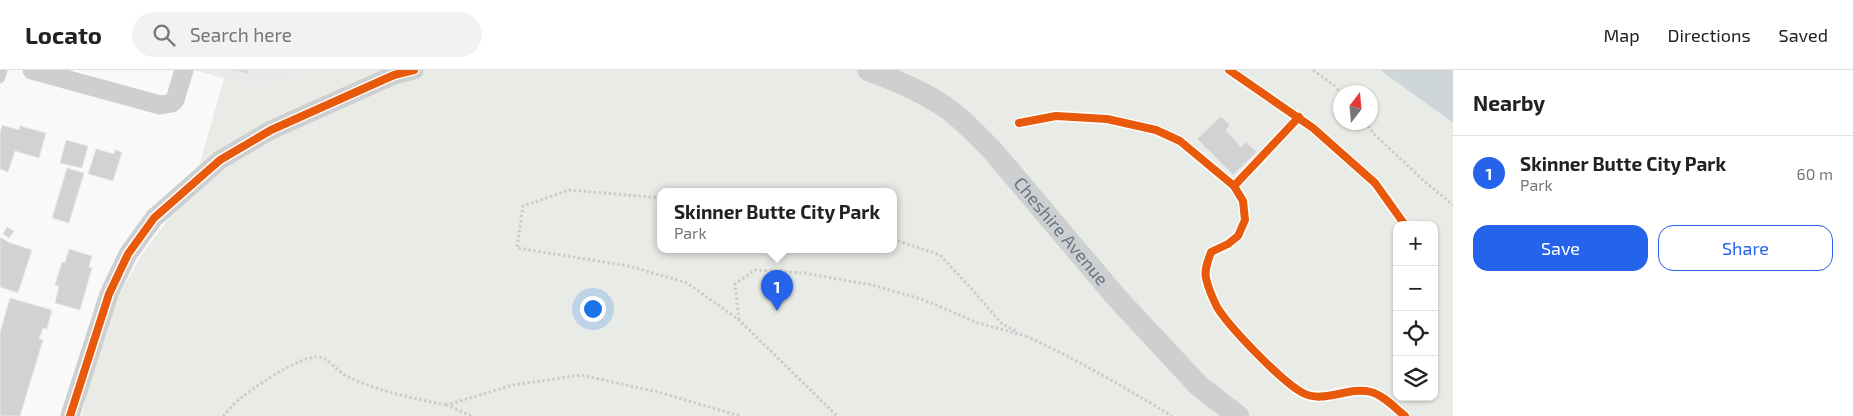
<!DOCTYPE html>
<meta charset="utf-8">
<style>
body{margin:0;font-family:"Exo 2",sans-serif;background:#f2f2f2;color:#222}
.controls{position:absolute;right:15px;bottom:15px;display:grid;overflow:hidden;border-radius:10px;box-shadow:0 1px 4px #0004}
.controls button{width:45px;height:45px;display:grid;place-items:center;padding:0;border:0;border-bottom:1px solid #e0e0e0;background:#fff;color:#222;font:25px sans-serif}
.compass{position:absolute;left:1333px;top:15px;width:45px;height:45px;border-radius:50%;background:#fff;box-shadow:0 1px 4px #0004;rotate:16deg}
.you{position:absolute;left:592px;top:238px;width:18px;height:18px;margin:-12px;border:4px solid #fff;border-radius:50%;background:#1a73e8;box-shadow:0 0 0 8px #1a73e833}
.badge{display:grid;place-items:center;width:32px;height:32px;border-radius:50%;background:#2563eb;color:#fff;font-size:16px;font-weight:700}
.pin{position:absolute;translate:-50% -41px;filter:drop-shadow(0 1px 2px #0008)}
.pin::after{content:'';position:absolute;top:26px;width:18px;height:15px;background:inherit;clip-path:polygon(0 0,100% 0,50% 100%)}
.popup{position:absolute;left:657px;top:118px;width:240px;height:65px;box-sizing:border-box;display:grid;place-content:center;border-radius:10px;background:#fff;filter:drop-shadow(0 1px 4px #0005);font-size:16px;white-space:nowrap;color:#767676}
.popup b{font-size:19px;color:#222}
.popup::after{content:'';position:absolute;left:50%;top:100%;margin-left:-10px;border:10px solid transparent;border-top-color:#fff}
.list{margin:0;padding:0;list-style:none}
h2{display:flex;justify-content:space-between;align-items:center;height:65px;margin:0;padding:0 20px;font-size:21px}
h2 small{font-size:16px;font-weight:400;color:#767676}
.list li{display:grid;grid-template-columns:32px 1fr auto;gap:15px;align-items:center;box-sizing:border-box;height:75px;padding:0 20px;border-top:1px solid #e0e0e0}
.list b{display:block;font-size:19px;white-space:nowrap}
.list p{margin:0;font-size:16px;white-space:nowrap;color:#767676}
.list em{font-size:16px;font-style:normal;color:#767676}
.actions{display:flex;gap:10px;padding:15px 20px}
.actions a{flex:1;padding:11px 0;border:1px solid #2563eb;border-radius:15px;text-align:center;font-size:18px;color:#2563eb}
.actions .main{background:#2563eb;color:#fff}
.icon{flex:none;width:28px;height:28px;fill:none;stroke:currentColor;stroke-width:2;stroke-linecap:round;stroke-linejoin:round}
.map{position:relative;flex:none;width:1453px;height:346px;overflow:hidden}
header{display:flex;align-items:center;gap:30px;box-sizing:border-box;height:70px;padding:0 25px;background:#fff;border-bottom:1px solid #e0e0e0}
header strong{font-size:24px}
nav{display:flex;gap:28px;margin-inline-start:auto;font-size:18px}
.search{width:350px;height:45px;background:#f2f2f2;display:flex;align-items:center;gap:12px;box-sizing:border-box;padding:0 18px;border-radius:28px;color:#767676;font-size:19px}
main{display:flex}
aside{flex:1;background:#fff}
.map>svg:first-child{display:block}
.built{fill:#e8e9e9}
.green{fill:#e8ebe6;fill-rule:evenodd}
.water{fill:#ced6d9}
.building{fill:#d0d2d3;stroke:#e8e8e8}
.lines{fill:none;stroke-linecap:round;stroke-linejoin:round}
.path{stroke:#cbcccd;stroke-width:3;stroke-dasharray:2.5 2.5;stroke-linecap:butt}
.service{stroke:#cecfd0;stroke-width:9}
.minor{stroke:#cecfd0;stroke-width:19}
.tertiary{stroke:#cecfd0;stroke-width:22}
.cycleway-casing{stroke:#fff;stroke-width:11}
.cycleway{stroke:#e8590c;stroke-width:8}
.labels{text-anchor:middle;stroke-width:5;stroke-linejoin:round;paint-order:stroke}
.street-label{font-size:18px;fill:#657683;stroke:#fff}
</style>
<header>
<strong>Locato</strong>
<div class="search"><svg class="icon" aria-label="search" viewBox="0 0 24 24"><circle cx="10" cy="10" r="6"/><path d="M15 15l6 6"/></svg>Search here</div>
<nav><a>Map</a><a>Directions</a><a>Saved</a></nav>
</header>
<main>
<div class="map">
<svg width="1453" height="346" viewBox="0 0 1453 346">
<rect width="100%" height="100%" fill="#f9f9f9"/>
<!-- built -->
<polygon class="built" points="193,0 337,0 251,15"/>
<!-- green -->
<path class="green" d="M337,0H1380L1453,53V346H82L89,314L115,233L140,187L176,139L190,129L224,8L251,15ZM1340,22H1370V52H1340ZM661,122H893V180H661ZM1397,155H1434V327H1397Z"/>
<!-- water -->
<polygon class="water" points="1380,0 1453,0 1453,53"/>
<!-- building -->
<g class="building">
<polygon points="233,0 249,0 248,4"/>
<polygon points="1221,46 1230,55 1226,60 1241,77 1246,72 1257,82 1233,105 1197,69"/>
<polygon points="2,55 19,60 20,56 46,63 39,88 15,81 8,102 0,99 0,63"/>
<polygon points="66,70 88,76 82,98 60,93"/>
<polygon points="96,79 114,84 115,80 122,82 113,111 88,104"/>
<polygon points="67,98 84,103 69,153 52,148"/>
<polygon points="7,157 14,161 9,168 3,164"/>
<polygon points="0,167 10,173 32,180 18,223 0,217"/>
<polygon points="69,179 92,186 89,197 92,198 80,240 55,233 59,216 55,215 62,192 65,193"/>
<polygon points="10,228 52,240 47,259 43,258 39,269 43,270 20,346 0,346 0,262"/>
</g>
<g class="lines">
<!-- path -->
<g class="path">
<polyline points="1313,0 1335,16 1340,23"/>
<polyline points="1365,52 1375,65 1423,110 1453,135"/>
<polyline points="661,128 569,120 523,136 517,178 629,196 687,213 739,250 837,346"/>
<polyline points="893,169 940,185 969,216 1002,254 1018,262"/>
<polyline points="739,250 735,214 755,200 804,203 872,215 924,230 978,253 1026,266"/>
<path d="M1026,266C1076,289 1124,317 1172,346"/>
<path d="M223,346C229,340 235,332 242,327C256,316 299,287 316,287C328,286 337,302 348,307C379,321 414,329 447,335"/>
<polyline points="471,346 447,335 513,315 581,305 658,322 740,346"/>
</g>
<!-- service -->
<polyline class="service" points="0,9 3,0"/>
<!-- minor -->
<g class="minor">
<polyline points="32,0 160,35 172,33 175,30 184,0"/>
<polyline points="70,346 109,224 128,184 154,148 220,90 271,60 394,5 414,0"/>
</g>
<!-- tertiary -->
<path class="tertiary" id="s1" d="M868,0C897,11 927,23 952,42C966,53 979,67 992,80L1117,228L1199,316L1238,346"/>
<!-- cycleway casing -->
<g class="cycleway-casing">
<g id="cycleway">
<polyline points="1229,0 1313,58 1375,113 1405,155"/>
<path d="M1019,53L1056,46L1107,49L1156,60L1180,71L1234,116L1243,131L1245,150L1238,166L1228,174L1211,182C1208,191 1204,200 1206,208C1208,217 1213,229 1217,237C1229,257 1283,313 1303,323C1324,334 1348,316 1371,322C1383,325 1395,338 1405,346"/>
<polyline points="1234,116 1299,47"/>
<polyline points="70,346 109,224 128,184 154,148 220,90 271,60 394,5 414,0"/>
</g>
</g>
<!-- cycleway -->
<use href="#cycleway" class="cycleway"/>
</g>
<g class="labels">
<!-- street labels -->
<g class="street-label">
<text dy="6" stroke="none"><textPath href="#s1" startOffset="256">Cheshire Avenue</textPath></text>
</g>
</g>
</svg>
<div class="controls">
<button>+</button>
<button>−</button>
<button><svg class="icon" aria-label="locate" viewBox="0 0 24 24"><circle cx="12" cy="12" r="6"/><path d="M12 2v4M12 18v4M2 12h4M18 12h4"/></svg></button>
<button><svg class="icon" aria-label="layers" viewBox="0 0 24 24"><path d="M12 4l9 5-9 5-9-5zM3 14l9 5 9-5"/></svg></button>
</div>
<svg class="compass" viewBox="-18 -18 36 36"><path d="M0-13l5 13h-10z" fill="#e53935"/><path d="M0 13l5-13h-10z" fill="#767676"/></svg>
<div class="you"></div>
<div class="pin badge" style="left:777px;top:241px">1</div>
<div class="popup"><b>Skinner Butte City Park</b>Park</div>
</div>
<aside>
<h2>Nearby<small></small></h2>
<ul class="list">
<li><span class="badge">1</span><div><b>Skinner Butte City Park</b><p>Park</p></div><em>60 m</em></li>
</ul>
<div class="actions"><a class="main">Save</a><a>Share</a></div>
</aside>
</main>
